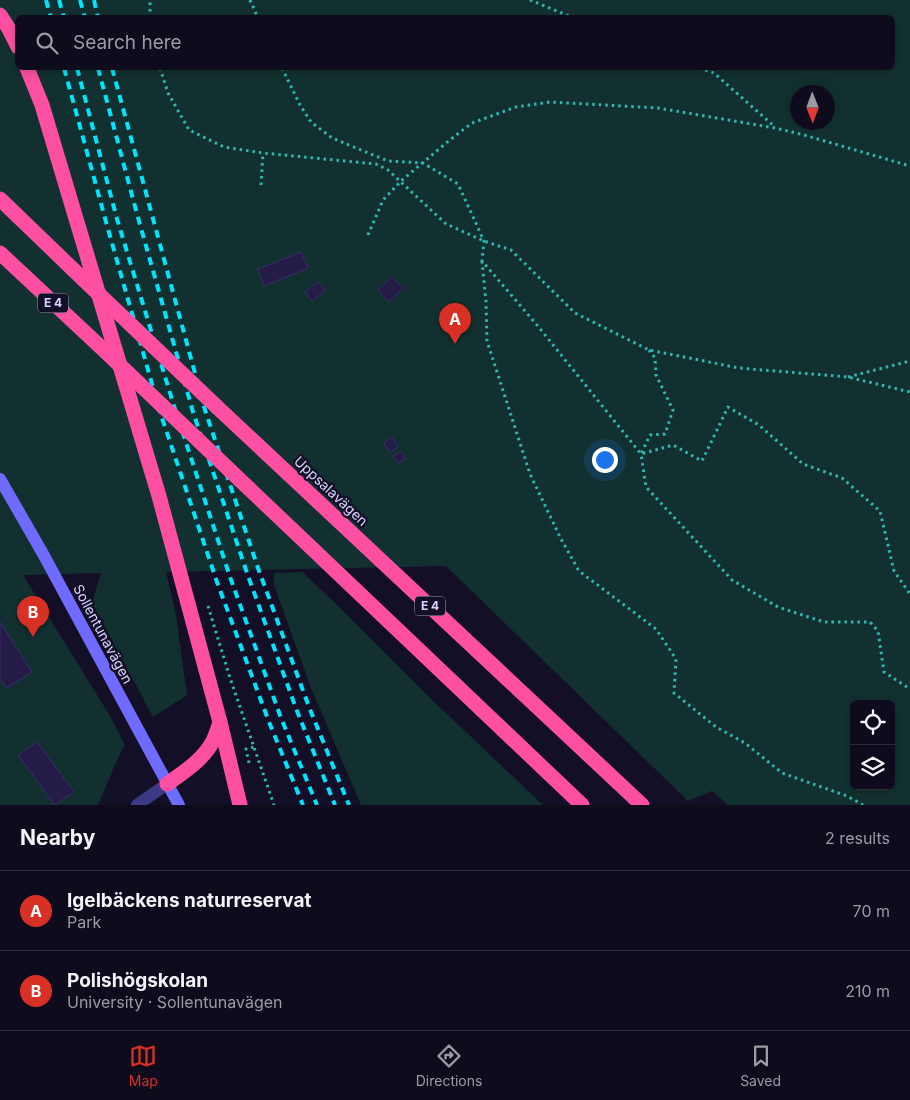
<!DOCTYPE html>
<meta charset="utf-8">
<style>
body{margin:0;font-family:Inter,sans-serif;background:#1c1929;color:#f1f3f6}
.controls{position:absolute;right:15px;bottom:15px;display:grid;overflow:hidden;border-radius:8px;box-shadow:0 2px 8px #0003}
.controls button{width:45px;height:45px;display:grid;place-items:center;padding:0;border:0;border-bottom:1px solid #2e2b3b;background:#0e0b1c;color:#f1f3f6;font:25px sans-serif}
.compass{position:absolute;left:790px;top:85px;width:45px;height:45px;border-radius:50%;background:#0e0b1c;box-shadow:0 2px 8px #0003;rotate:179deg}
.you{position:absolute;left:604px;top:459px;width:18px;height:18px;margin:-12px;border:4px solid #fff;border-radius:50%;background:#1a73e8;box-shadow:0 0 0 8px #1a73e833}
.badge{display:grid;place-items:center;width:32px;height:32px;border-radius:50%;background:#d93025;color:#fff;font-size:16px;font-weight:700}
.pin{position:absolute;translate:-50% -41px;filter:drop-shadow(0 1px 2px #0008)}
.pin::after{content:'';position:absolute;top:26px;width:18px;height:15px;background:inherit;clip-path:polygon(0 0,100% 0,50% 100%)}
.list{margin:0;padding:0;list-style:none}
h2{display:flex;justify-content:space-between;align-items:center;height:65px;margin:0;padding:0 20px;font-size:21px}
h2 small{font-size:16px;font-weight:400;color:#9b9ba3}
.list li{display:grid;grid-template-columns:32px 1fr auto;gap:15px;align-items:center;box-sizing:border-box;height:80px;padding:0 20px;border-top:1px solid #2e2b3b}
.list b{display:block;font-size:19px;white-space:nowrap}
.list p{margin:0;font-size:16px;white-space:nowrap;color:#9b9ba3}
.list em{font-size:16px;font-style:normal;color:#9b9ba3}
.icon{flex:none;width:28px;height:28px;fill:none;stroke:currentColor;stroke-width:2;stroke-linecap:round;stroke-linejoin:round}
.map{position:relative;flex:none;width:910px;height:805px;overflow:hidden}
.search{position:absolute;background:#0e0b1c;box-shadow:0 2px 8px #0003;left:15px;right:15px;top:15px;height:55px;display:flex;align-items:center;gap:12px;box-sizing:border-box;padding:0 18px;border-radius:8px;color:#9b9ba3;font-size:19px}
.sheet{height:225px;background:#0e0b1c}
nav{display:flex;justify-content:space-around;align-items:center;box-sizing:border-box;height:70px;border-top:1px solid #2e2b3b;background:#0e0b1c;font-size:14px;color:#9b9ba3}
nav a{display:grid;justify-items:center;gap:2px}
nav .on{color:#d93025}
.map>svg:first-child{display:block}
.green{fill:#12302f;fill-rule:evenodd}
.building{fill:#241b47;stroke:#3b2d73}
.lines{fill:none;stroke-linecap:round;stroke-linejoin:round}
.path{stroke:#2fb8b0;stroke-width:3;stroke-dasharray:2.5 4;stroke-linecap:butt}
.street{stroke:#3d3a85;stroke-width:12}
.secondary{stroke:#6f6bff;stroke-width:12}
.highway{stroke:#ff4fa3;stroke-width:15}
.rail{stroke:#00e5ff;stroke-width:4;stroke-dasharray:8 6;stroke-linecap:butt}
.highway-bridge{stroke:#ff4fa3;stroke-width:15}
.labels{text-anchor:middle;stroke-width:4.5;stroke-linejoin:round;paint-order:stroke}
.shield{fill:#130f26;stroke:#9e99be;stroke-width:1}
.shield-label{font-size:12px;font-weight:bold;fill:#d9d4ff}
.street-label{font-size:14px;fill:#d9d4ff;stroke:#130f26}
</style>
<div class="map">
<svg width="910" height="805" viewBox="0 0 910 805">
<rect width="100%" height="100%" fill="#130f26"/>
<!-- green -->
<g class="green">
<path d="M0,0H910V805H728L712,791L688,801L446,566L166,572L176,615L187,695L153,717L92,603L101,573L23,575L110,716L125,745L118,758L98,805H0ZM18,18H892V68H18ZM798,92H828V122H798ZM854,704H891V786H854Z"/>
<polygon points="302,572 336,604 428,696 543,805 361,805 311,688 274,585 274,573"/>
</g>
<!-- building -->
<g class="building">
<polygon points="301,252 308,268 264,286 258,269"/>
<polygon points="392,277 403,288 389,302 378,290"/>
<polygon points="318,282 325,291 312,301 305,292"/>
<polygon points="392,437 398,447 390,452 384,443"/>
<polygon points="401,451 406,458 398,463 393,456"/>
<polygon points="0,622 32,672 6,688 0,678"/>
<polygon points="37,742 74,792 55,805 18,755"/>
</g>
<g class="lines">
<!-- path -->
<g class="path">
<polyline points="250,0 258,18"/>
<polyline points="530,0 574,18"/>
<polyline points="150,18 150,0"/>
<polyline points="160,68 168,93 189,130 224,147 263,153 376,164 388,170 446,224 484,241 511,250 575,313 649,350 739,368 848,377 910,392"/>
<polyline points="282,68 300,105 311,122 332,138 388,161 423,163 458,184 484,241 482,261 537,325 641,454 673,445 702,461 728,407 759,425 803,464 842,478 880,511 894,571 910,594"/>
<polyline points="699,68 714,73 775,127"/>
<polyline points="261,185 263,153"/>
<polyline points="368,235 383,200 401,181 451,139 472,123 516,107 550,102 658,108 775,128 804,135 910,166"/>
<polyline points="482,261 486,302 487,341 530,474 561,539 579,571 656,629 676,659 674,693 716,727 745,743 782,773 847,796 863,805"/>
<polyline points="649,350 655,358 656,375 673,410 665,434 650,435 641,454 646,487 732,580 778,607 824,622 870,622 878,631 884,672 910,689"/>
<polyline points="848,377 910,361"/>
<polyline points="208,606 230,678 274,805"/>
<polyline points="249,763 246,749 254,747"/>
</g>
<!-- street -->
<polyline class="street" points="137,805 167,784"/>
<!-- secondary -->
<polyline class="secondary" points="0,479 42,552 179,805"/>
<!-- highway -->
<g class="highway">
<polyline points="0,15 9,29 18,47"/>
<polyline points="27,68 42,105 159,496 220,722 240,805"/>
<polyline points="0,199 83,279"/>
<polyline points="0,253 106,352"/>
<polyline points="217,407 642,805"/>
<polyline points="240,480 582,805"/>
<path d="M167,784C184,772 203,760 213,741C216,735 218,728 220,722"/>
</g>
<!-- rail -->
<g class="rail">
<polyline points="46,0 51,18"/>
<polyline points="59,0 64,18"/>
<polyline points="80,0 85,18"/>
<polyline points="94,0 98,18"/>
<polyline points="64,68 106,222 160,412 217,582 269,722 303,805"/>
<polyline points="77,68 117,219 174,406 230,577 281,718 317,805"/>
<polyline points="98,68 137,214 193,412 247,573 297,711 335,805"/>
<polyline points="112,68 205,410 258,568 309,707 349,805"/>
</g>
<!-- highway-bridge -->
<g class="highway-bridge">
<polyline points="83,279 217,407"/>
<polyline points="106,352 240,480"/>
</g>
</g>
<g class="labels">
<!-- shield labels -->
<g class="shield">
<rect x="38" y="293.5" width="30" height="19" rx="4"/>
<rect x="415" y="596.5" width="30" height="19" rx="4"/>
</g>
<g class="shield-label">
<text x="53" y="307">E 4</text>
<text x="430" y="610">E 4</text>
</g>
<!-- street labels -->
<g class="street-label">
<text transform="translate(331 491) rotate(43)" y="5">Uppsalavägen</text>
<text transform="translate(103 634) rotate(62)" y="5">Sollentunavägen</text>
</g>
</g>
</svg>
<div class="controls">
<button><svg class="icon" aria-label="locate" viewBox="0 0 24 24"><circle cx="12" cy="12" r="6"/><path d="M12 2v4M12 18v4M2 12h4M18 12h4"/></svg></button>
<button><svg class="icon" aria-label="layers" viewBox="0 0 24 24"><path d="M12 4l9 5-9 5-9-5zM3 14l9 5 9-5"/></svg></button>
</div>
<svg class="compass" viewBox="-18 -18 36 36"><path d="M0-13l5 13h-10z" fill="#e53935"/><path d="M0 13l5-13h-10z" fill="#9b9ba3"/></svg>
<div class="you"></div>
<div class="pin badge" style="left:455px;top:344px">A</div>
<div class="pin badge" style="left:33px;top:637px">B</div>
<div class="search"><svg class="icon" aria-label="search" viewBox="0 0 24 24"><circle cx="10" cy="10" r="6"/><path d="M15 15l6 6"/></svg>Search here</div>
</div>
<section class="sheet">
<h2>Nearby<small>2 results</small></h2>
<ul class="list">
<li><span class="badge">A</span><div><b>Igelbäckens naturreservat</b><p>Park</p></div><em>70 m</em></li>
<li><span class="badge">B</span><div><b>Polishögskolan</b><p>University · Sollentunavägen</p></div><em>210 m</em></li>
</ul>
</section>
<nav>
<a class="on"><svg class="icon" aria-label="map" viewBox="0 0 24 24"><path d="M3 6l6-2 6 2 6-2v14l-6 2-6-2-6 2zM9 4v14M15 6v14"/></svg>Map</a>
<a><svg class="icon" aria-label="directions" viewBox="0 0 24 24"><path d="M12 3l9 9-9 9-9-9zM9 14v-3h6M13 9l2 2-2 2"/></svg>Directions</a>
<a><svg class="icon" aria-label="saved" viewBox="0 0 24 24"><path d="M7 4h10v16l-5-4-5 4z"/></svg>Saved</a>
</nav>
